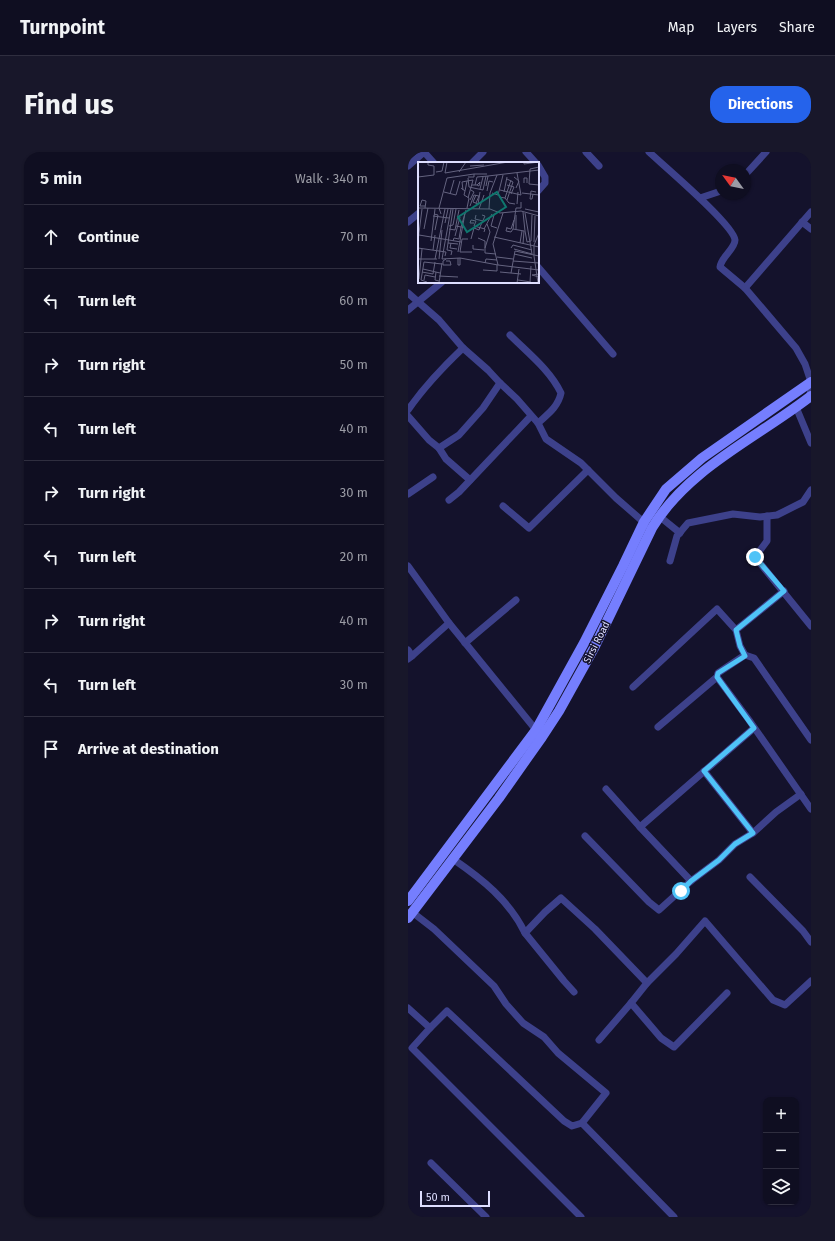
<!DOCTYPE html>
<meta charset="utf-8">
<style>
body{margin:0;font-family:"Fira Sans",sans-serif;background:#18172a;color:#f1f3f6}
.controls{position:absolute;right:12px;bottom:12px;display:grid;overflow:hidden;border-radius:8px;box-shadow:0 1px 3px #0004}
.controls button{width:36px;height:36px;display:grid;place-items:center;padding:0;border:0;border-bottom:1px solid #2f2e3f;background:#0f0e21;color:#f1f3f6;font:20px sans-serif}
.compass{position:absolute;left:307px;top:12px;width:36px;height:36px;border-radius:50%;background:#0f0e21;box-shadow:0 1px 3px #0004;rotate:303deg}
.scale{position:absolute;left:12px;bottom:10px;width:70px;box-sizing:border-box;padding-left:4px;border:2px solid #dedeff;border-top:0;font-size:11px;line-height:14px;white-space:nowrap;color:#dedeff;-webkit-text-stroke:3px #14122c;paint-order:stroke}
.stop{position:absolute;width:12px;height:12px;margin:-9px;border:3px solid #4fc3f7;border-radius:50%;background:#fff}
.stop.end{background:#4fc3f7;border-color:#fff;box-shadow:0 1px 4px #0008}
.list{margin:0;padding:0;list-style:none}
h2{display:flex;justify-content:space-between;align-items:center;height:52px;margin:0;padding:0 16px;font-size:17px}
h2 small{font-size:13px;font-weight:400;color:#9b9ca5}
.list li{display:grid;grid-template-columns:26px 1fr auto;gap:12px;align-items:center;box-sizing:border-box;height:64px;padding:0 16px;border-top:1px solid #2f2e3f}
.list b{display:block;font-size:15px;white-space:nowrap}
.list em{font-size:13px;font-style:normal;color:#9b9ca5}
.icon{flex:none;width:22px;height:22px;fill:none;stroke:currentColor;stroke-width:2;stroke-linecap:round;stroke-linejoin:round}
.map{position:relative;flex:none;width:403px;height:1065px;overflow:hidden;border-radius:16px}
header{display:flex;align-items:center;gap:24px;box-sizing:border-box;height:56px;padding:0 20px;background:#0f0e21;border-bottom:1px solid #2f2e3f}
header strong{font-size:19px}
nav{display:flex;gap:22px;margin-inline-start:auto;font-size:14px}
.intro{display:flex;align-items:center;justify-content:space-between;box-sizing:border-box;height:96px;padding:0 24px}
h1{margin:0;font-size:28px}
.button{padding:10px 18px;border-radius:16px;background:#2563eb;color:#fff;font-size:14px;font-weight:700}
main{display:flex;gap:24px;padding:0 24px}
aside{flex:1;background:#0f0e21;border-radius:16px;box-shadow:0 1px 3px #0004}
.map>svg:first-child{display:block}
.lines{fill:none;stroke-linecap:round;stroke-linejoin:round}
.minor{stroke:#3d418b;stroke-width:7}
.secondary{stroke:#757efe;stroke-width:10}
.route{stroke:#4fc3f7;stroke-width:5}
.labels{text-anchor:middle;stroke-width:3;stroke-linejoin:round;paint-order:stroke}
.street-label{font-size:10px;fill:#dedeff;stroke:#14122c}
.inset-road{fill:none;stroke:#656480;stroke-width:1}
.view{fill:#0f766e;fill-opacity:0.15;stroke:#0f766e;stroke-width:2}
.inset-edge{fill:none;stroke:#dedeff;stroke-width:2}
</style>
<header>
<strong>Turnpoint</strong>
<nav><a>Map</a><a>Layers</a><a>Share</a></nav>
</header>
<div class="intro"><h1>Find us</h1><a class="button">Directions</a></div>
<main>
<aside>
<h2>5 min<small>Walk · 340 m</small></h2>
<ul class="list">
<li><svg class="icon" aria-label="ahead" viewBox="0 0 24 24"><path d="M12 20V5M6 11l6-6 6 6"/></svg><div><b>Continue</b></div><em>70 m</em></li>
<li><svg class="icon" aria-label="left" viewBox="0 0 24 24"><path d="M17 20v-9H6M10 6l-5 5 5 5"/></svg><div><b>Turn left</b></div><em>60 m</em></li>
<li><svg class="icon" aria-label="right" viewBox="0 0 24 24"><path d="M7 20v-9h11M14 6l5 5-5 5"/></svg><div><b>Turn right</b></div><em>50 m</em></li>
<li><svg class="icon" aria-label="left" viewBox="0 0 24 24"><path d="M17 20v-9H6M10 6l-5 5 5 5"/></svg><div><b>Turn left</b></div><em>40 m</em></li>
<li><svg class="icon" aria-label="right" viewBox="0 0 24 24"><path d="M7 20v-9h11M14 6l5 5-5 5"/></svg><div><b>Turn right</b></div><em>30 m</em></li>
<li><svg class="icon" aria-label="left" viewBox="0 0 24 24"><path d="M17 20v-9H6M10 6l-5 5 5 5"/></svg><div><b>Turn left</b></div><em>20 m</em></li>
<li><svg class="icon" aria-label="right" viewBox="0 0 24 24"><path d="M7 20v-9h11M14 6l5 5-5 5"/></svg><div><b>Turn right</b></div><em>40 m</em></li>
<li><svg class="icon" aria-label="left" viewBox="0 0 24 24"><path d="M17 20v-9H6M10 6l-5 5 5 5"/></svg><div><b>Turn left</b></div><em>30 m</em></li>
<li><svg class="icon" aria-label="arrive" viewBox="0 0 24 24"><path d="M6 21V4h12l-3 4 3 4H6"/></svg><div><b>Arrive at destination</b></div></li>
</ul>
</aside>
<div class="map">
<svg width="403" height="1065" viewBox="0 0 403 1065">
<rect width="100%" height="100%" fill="#14122c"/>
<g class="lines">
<!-- minor -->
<g class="minor">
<polyline points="16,0 26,11"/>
<polyline points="118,0 128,11"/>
<polyline points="178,0 191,14"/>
<path d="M241,0C255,13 326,73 327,88C327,97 313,105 312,115L337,136L388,196L397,212L403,230L402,244"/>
<polyline points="64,11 75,0"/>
<polyline points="130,13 137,25 137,31 130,39"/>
<polyline points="0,14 16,0"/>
<polyline points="337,23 358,0"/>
<polyline points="292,46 313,39"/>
<polyline points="0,70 11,61"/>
<polyline points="394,70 403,77"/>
<polyline points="130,115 205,202"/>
<polyline points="337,136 403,60"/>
<polyline points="0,141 31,168 55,196 80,218 92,231 109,247 130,271 138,287 173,311 208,346 239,373"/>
<polyline points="0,158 34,130"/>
<path d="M102,183C120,201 142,218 153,241C150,255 140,262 130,271"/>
<polyline points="388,255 403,291"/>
<path d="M0,258C16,235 35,215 55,196"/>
<polyline points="0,264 21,288 31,296 51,283 75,256 92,231"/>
<polyline points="31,296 38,307 62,328"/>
<polyline points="0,342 25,325"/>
<polyline points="41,348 51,340 123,264"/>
<polyline points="95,354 121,376 180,318"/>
<polyline points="251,364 272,381"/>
<polyline points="359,364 359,389 347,405 403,474"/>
<polyline points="262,409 269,384 280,371 325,362 352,365 369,363 395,350 403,338"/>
<polyline points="0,414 41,471 128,578"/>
<polyline points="57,491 108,448"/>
<polyline points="0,498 4,504 0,507"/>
<polyline points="337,503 332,494 328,478 376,439"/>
<polyline points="4,504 41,471"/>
<polyline points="309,525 310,521 337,503 346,506 403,588"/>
<polyline points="225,535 309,457 328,478"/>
<polyline points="250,575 309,525 341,568 403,657"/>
<polyline points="296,619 345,681"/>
<polyline points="198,637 232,675"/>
<polyline points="177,684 241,750 251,758 283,729 311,708 327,692 345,681 368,660 393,642"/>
<path d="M45,707C74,727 101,748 117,781L137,760L153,746L187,777L239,831"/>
<polyline points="342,725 395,779 403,790"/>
<polyline points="283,729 232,675 346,576"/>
<polyline points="4,760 26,777 86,834 98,852 115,871 136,885 150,901 198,941 174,971 164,974 156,969 39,859 22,876"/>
<polyline points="117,781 156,829 166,840"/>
<polyline points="319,841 266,895 253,886 223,851 239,831 268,802 297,769 365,848 377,853 403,829"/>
<polyline points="0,856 22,876 4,896 173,1065"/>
<polyline points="191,888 223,851"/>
<polyline points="174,971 266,1065"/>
<polyline points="23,1011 78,1065"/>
</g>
<!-- secondary -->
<g class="secondary">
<polyline points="0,749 128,578 176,491 215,414 236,370 258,337 294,306 403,230"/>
<path d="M0,766L91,646L134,585L151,559L186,496L244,376C280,316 349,286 403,244"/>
</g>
</g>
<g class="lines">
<!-- route -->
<polyline class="route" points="273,739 283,729 311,708 327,692 345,681 296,619 346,576 309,525 310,521 337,504 332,494 328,478 376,439 347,405"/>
</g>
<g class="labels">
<!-- street labels -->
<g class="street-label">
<text transform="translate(188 490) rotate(-63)" y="4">Sirsi Road</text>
</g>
</g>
<!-- overview -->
<g transform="translate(10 10)">
<rect width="121" height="121" fill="#14122c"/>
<path class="inset-road" d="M29,0L27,11L90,0M106,0V2L121,0M52,4L66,3M121,5L112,7L111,22L121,23M18,10L24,9L26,0M41,10L48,0M56,12H69M70,14L121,8M0,15L16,13V4L10,3V0M96,15L101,19L98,26M50,16L51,25L65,28M49,19L55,18L50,36M106,21V16H109V21M54,23H57L59,15L70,14L68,24M57,23H59L61,24L62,20L59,23M89,23L96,25L93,32M43,26L47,29L46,33L51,36L49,46M62,27L65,15M45,28L44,20L49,19L47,29M65,28L68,14M82,28L103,33L99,11M69,29L71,19L75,20M26,30L38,33L42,19M86,30L89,15M74,31L80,33L85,13M104,31L121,33M32,32L36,18M115,32L114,37H112L113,29L118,30M58,33L55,40L60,42L62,30M81,35L87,36L93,18M87,36L91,41L97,42M52,38L56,30L53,28M89,38L95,20L89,17M99,42L100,30M52,44L56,33L61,34L58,41M0,46L72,47L82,51L103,49L121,54M7,46L8,39L4,38L2,44H7M61,47L66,33M71,47L72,31L79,13M107,47L121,50M105,50L107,69M85,51L75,82L80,103L121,108M16,52L20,53L17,68M23,52L21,46L29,16L56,12V15H50M58,53L57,57L65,59M76,53L73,64L79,66M98,53V67M15,54L31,56M27,61L30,47M56,61H52L53,58L58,59L56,64L67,67L66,70M31,64L35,63L38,47M38,64L43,65L48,48M62,65L67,54L64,53M89,65L88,69L93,70L95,67L98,46H103V40M89,66L93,67L96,58M6,67L10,46M31,67L37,68L41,48M66,67L74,52M95,67L106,69L105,82M107,69L109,80L113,79L114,53M1,73L43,80M37,74L42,55M76,75L121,85M60,76L67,79V91L78,92M50,77H44L42,90H54M53,77L56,66L61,68L62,65M0,79L4,47M13,79L17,47M35,79L36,76L41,77L43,65H46M116,80L117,54M30,81L35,47M33,81L32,86L39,87M102,81L104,69M55,83V87L66,88M0,86L28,90L27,94M67,86L72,70L69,62M93,86L95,83L114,88M96,87L114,92L107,51M15,88L17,73M40,90L47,51M96,92L114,96M33,93L34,89L29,88L30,81L40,82M79,95L95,97M40,96V103H42V96M0,97H19M17,97L27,47M21,97L24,68M24,97L42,96L80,103M24,97L33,47M28,97L25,99V103H33L32,99H28M95,99L121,101M67,101L68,97L79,98M5,107L22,111M65,108L79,109V103M4,110L15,112L17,100M18,110L17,118L21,119M82,110L103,112M93,111L97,89L121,94M121,112L114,113L121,115M21,114L40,115M1,117L4,87M6,118L7,113L17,115M100,118L113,120M9,120L3,118L6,100L24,102M112,120L113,104M21,121L24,101M99,121L101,107M120,121L116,94V83L121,71"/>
<path class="view" d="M79,30L88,45L49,70L40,55Z"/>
<rect width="121" height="121" class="inset-edge"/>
</g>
</svg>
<div class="controls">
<button>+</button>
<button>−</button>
<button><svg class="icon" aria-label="layers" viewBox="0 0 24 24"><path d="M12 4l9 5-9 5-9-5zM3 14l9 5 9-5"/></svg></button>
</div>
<svg class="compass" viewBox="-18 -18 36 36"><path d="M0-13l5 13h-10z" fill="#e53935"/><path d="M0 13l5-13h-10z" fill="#9b9ca5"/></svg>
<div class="scale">50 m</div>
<div class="stop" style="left:273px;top:739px"></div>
<div class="stop end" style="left:347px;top:405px"></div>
</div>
</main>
